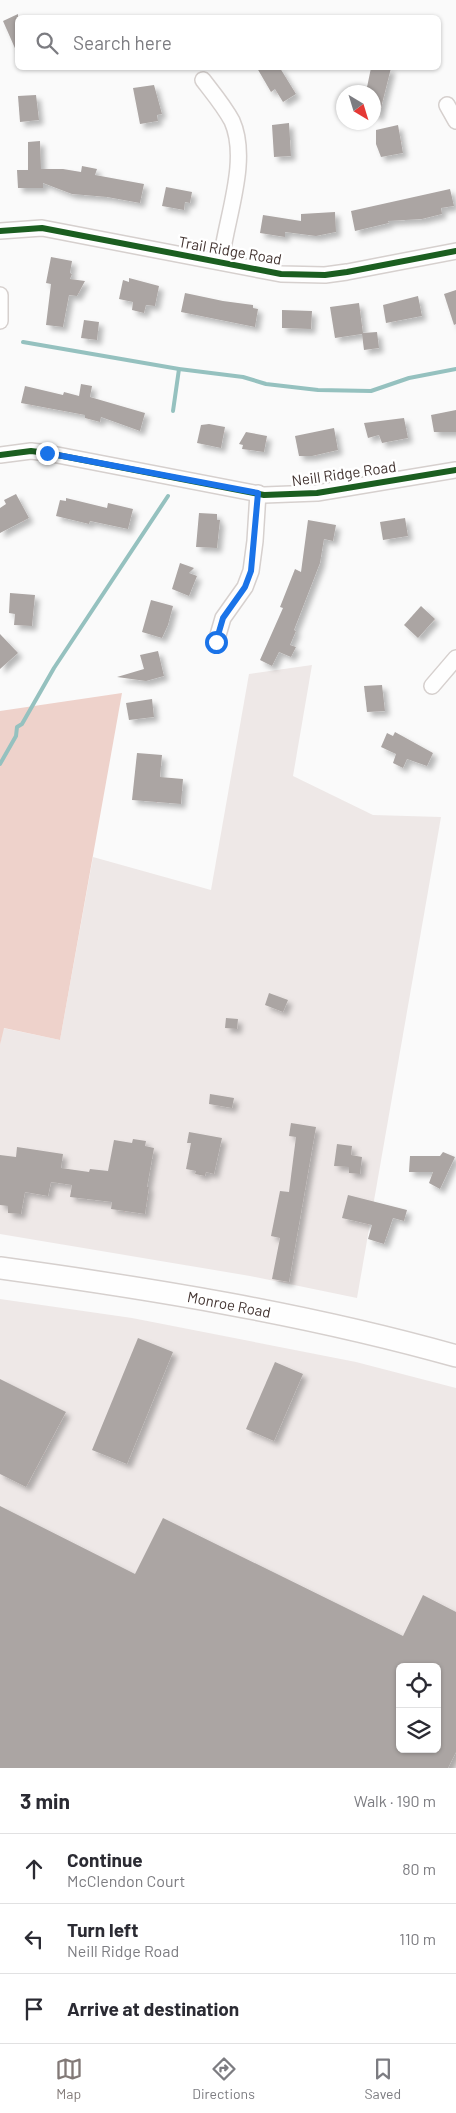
<!DOCTYPE html>
<meta charset="utf-8">
<style>
body{margin:0;font-family:Barlow,sans-serif;background:#f2f2f3;color:#2b2b33}
.controls{position:absolute;right:15px;bottom:15px;display:grid;overflow:hidden;border-radius:8px;box-shadow:0 1px 4px #0004}
.controls button{width:45px;height:45px;display:grid;place-items:center;padding:0;border:0;border-bottom:1px solid #e1e1e2;background:#fff;color:#2b2b33;font:25px sans-serif}
.compass{position:absolute;left:336px;top:85px;width:45px;height:45px;border-radius:50%;background:#fff;box-shadow:0 1px 4px #0004;rotate:142deg}
.stop{position:absolute;width:15px;height:15px;margin:-11px;border:4px solid #1a73e8;border-radius:50%;background:#fff}
.stop.end{background:#1a73e8;border-color:#fff;box-shadow:0 1px 5px #0008}
.list{margin:0;padding:0;list-style:none}
h2{display:flex;justify-content:space-between;align-items:center;height:65px;margin:0;padding:0 20px;font-size:21px}
h2 small{font-size:16px;font-weight:400;color:#7c7c81}
.list li{display:grid;grid-template-columns:32px 1fr auto;gap:15px;align-items:center;box-sizing:border-box;height:70px;padding:0 20px;border-top:1px solid #e1e1e2}
.list b{display:block;font-size:19px;white-space:nowrap}
.list p{margin:0;font-size:16px;white-space:nowrap;color:#7c7c81}
.list em{font-size:16px;font-style:normal;color:#7c7c81}
.icon{flex:none;width:28px;height:28px;fill:none;stroke:currentColor;stroke-width:2;stroke-linecap:round;stroke-linejoin:round}
.map{position:relative;flex:none;width:456px;height:1768px;overflow:hidden}
.search{position:absolute;background:#fff;box-shadow:0 1px 4px #0004;left:15px;right:15px;top:15px;height:55px;display:flex;align-items:center;gap:12px;box-sizing:border-box;padding:0 18px;border-radius:8px;color:#7c7c81;font-size:19px}
.sheet{height:275px;background:#fff}
nav{display:flex;justify-content:space-around;align-items:center;box-sizing:border-box;height:70px;border-top:1px solid #e1e1e2;background:#fff;font-size:14px;color:#7c7c81}
nav a{display:grid;justify-items:center;gap:2px}
nav .on{color:#827977}
.map>svg:first-child{display:block}
.built{fill:#eee8e7;fill-rule:evenodd}
.forest{fill:#eed2cb}
.lines{fill:none;stroke-linecap:round;stroke-linejoin:round}
.stream{stroke:#95c1bf;stroke-width:4}
.building{fill:#aba5a3;fill-rule:evenodd;filter:url(#shadow)}
.minor-casing{stroke:#d6d0ce;stroke-width:18}
.secondary-casing{stroke:#d6d0ce;stroke-width:24}
.minor{stroke:#fefefe;stroke-width:15}
.secondary{stroke:#fefefe;stroke-width:21}
.cycleway-casing{stroke:#fff;stroke-width:9}
.cycleway{stroke:#1b5e20;stroke-width:6}
.route{stroke:#1a73e8;stroke-width:6}
.labels{text-anchor:middle;stroke-width:5;stroke-linejoin:round;paint-order:stroke}
.street-label{font-size:15px;fill:#423330;stroke:#fff}
</style>
<div class="map">
<svg width="456" height="1768" viewBox="0 0 456 1768">
<defs>
<filter id="shadow"><feDropShadow dx="4.5" dy="4.5" stdDeviation="2.5" flood-color="#0004"/></filter>
</defs>
<rect width="100%" height="100%" fill="#fafafa"/>
<!-- built -->
<g class="built">
<polygon points="312,665 293,776 373,815 441,817 357,1298 250,1276 0,1234 0,1045 3,1028 60,1040 93,857 211,890 249,674"/>
<path d="M0,1299L132,1318L356,1362L456,1388V1768H0ZM400,1667H437V1749H400Z"/>
</g>
<!-- forest -->
<polygon class="forest" points="122,693 60,1040 4,1028 0,1045 0,711"/>
<g class="lines">
<!-- stream -->
<g class="stream">
<polyline points="23,342 179,369 243,377 266,384 318,390 371,391 409,378 456,369"/>
<polyline points="173,411 179,369"/>
<polyline points="0,764 16,736 17,727 22,724 54,668 168,496"/>
</g>
</g>
<!-- building -->
<g class="building">
<polygon points="18,14 18,55 3,21"/>
<polygon points="257,68 280,68 296,94 283,102 275,89 271,92"/>
<polygon points="371,68 391,68 379,116 374,116 374,92 366,92"/>
<polygon points="154,85 162,114 157,115 158,121 140,124 133,88"/>
<polygon points="36,95 39,120 20,122 18,96"/>
<polygon points="289,123 291,156 274,157 272,125"/>
<polygon points="398,125 403,153 381,157 376,144 376,130"/>
<polygon points="40,141 41,169 63,169 81,172 82,166 97,169 95,175 144,184 140,203 107,197 72,194 43,183 43,188 18,188 17,170 28,170 28,142"/>
<polygon points="166,187 192,192 190,203 185,202 184,210 162,206"/>
<polygon points="450,189 454,206 441,208 442,214 422,219 388,221 389,223 355,231 351,211"/>
<polygon points="335,212 336,232 316,236 285,232 285,237 260,233 263,215 301,221 301,214"/>
<polygon points="51,257 72,261 70,273 72,274 70,279 85,281 77,296 69,295 63,327 46,325 51,284 46,283"/>
<polygon points="129,278 159,286 155,306 146,305 144,313 132,310 133,302 119,299 123,280 129,282"/>
<polygon points="456,290 456,324 454,325 444,294"/>
<polygon points="185,293 223,301 253,305 253,308 258,309 255,327 181,312"/>
<polygon points="418,296 422,316 386,323 383,305"/>
<polygon points="359,303 363,333 377,332 379,348 364,350 362,334 335,338 330,307"/>
<polygon points="282,310 312,311 311,329 282,328"/>
<polygon points="84,320 99,322 97,340 81,338"/>
<polygon points="81,384 92,386 90,397 145,413 140,431 101,417 100,422 85,418 85,415 21,403 25,386 63,395 64,392 79,396"/>
<polygon points="456,410 456,432 434,432 431,415"/>
<polygon points="404,418 408,438 382,443 379,435 368,438 364,423"/>
<polygon points="209,424 225,427 221,448 197,443 201,425"/>
<polygon points="334,428 338,450 312,456 299,456 295,436"/>
<polygon points="246,432 267,436 264,452 242,449 243,445 239,444"/>
<polygon points="16,494 29,518 0,533 0,508 6,504 4,500"/>
<polygon points="66,498 107,508 108,503 133,509 128,529 90,521 89,524 56,516 60,500 66,501"/>
<polygon points="199,513 217,514 217,520 220,520 217,548 196,547"/>
<polygon points="405,518 408,536 383,540 380,522"/>
<polygon points="308,520 336,525 333,541 324,539 320,563 294,630 296,631 290,645 296,647 291,657 279,652 272,666 260,660 283,608 280,607 295,569 301,572"/>
<polygon points="180,563 194,568 189,573 197,576 189,596 172,589"/>
<polygon points="10,593 35,595 32,626 14,625 15,614 9,613"/>
<polygon points="151,600 173,606 168,625 162,638 142,632"/>
<polygon points="421,606 435,619 418,638 404,625"/>
<polygon points="0,634 18,653 0,669"/>
<polygon points="158,651 164,676 146,681 117,677 144,669 140,655"/>
<polygon points="382,685 385,711 367,712 364,686"/>
<polygon points="152,699 154,717 129,720 126,703"/>
<polygon points="395,732 433,753 427,766 407,759 403,768 393,763 396,754 381,747 387,733 393,736"/>
<polygon points="137,753 162,755 160,777 183,779 181,804 132,800"/>
<polygon points="269,993 288,1000 283,1012 265,1005"/>
<polygon points="226,1018 238,1019 237,1029 225,1028"/>
<polygon points="210,1094 234,1098 232,1108 209,1104"/>
<polygon points="291,1123 316,1127 289,1282 272,1279 280,1238 271,1236 280,1191 289,1192 296,1137 289,1136"/>
<polygon points="189,1132 222,1138 214,1174 206,1172 205,1176 195,1174 196,1171 186,1169 191,1143 187,1143"/>
<polygon points="133,1139 146,1141 145,1146 154,1148 147,1187 149,1187 145,1214 111,1209 112,1202 70,1197 72,1185 51,1182 48,1196 25,1192 21,1214 8,1213 8,1206 0,1205 0,1155 16,1157 17,1147 63,1154 61,1168 89,1172 90,1169 108,1171 114,1140 132,1143"/>
<polygon points="337,1144 352,1146 351,1155 362,1157 360,1174 349,1173 349,1167 334,1166"/>
<polygon points="443,1152 455,1157 440,1189 429,1183 433,1172 409,1172 410,1156 440,1156"/>
<polygon points="348,1195 407,1210 404,1221 393,1218 384,1244 368,1239 372,1225 342,1218"/>
<polygon points="138,1338 173,1352 127,1464 92,1450"/>
<polygon points="275,1362 303,1374 274,1441 246,1429"/>
<polygon points="0,1379 66,1412 26,1487 0,1474"/>
<path d="M0,1506L135,1574L163,1518L403,1636L423,1595L456,1612V1752L448,1768H0ZM400,1667H437V1749H400Z"/>
</g>
<g class="lines">
<!-- minor casing -->
<g class="minor-casing">
<g id="minor">
<path d="M203,80C213,93 224,106 232,121C250,161 225,221 221,262"/>
<polyline points="447,105 456,121"/>
<polyline points="0,231 42,228 281,274 325,275 347,272 456,251"/>
<polyline points="0,295 0,321"/>
<polyline points="0,455 31,451 47,453 264,495 317,493 456,470"/>
<polyline points="216,642 223,618 245,587 251,571 255,541 258,493"/>
<polyline points="432,686 456,658"/>
</g>
</g>
<!-- secondary casing -->
<g class="secondary-casing">
<path id="secondary" d="M0,1268C153,1289 307,1314 456,1356"/>
</g>
<!-- minor -->
<use href="#minor" class="minor"/>
<!-- secondary -->
<use href="#secondary" class="secondary"/>
<!-- cycleway casing -->
<g class="cycleway-casing">
<g id="cycleway">
<polyline points="0,231 42,228 281,274 325,275 347,272 456,251"/>
<polyline points="0,455 31,451 47,453 264,495 317,493 456,470"/>
</g>
</g>
<!-- cycleway -->
<use href="#cycleway" class="cycleway"/>
</g>
<g class="lines">
<!-- route -->
<polyline class="route" points="47,453 258,493 251,571 245,587 223,618 216,642"/>
</g>
<g class="labels">
<!-- street labels -->
<g class="street-label">
<text transform="translate(230 251) rotate(10)" y="5">Trail Ridge Road</text>
<text transform="translate(344 474) rotate(-8)" y="5">Neill Ridge Road</text>
<text transform="translate(229 1305) rotate(11)" y="5">Monroe Road</text>
</g>
</g>
</svg>
<div class="controls">
<button><svg class="icon" aria-label="locate" viewBox="0 0 24 24"><circle cx="12" cy="12" r="6"/><path d="M12 2v4M12 18v4M2 12h4M18 12h4"/></svg></button>
<button><svg class="icon" aria-label="layers" viewBox="0 0 24 24"><path d="M12 4l9 5-9 5-9-5zM3 14l9 5 9-5"/></svg></button>
</div>
<svg class="compass" viewBox="-18 -18 36 36"><path d="M0-13l5 13h-10z" fill="#e53935"/><path d="M0 13l5-13h-10z" fill="#7c7c81"/></svg>
<div class="stop" style="left:216px;top:642px"></div>
<div class="stop end" style="left:47px;top:453px"></div>
<div class="search"><svg class="icon" aria-label="search" viewBox="0 0 24 24"><circle cx="10" cy="10" r="6"/><path d="M15 15l6 6"/></svg>Search here</div>
</div>
<section class="sheet">
<h2>3 min<small>Walk · 190 m</small></h2>
<ul class="list">
<li><svg class="icon" aria-label="ahead" viewBox="0 0 24 24"><path d="M12 20V5M6 11l6-6 6 6"/></svg><div><b>Continue</b><p>McClendon Court</p></div><em>80 m</em></li>
<li><svg class="icon" aria-label="left" viewBox="0 0 24 24"><path d="M17 20v-9H6M10 6l-5 5 5 5"/></svg><div><b>Turn left</b><p>Neill Ridge Road</p></div><em>110 m</em></li>
<li><svg class="icon" aria-label="arrive" viewBox="0 0 24 24"><path d="M6 21V4h12l-3 4 3 4H6"/></svg><div><b>Arrive at destination</b></div></li>
</ul>
</section>
<nav>
<a class="on"><svg class="icon" aria-label="map" viewBox="0 0 24 24"><path d="M3 6l6-2 6 2 6-2v14l-6 2-6-2-6 2zM9 4v14M15 6v14"/></svg>Map</a>
<a><svg class="icon" aria-label="directions" viewBox="0 0 24 24"><path d="M12 3l9 9-9 9-9-9zM9 14v-3h6M13 9l2 2-2 2"/></svg>Directions</a>
<a><svg class="icon" aria-label="saved" viewBox="0 0 24 24"><path d="M7 4h10v16l-5-4-5 4z"/></svg>Saved</a>
</nav>
